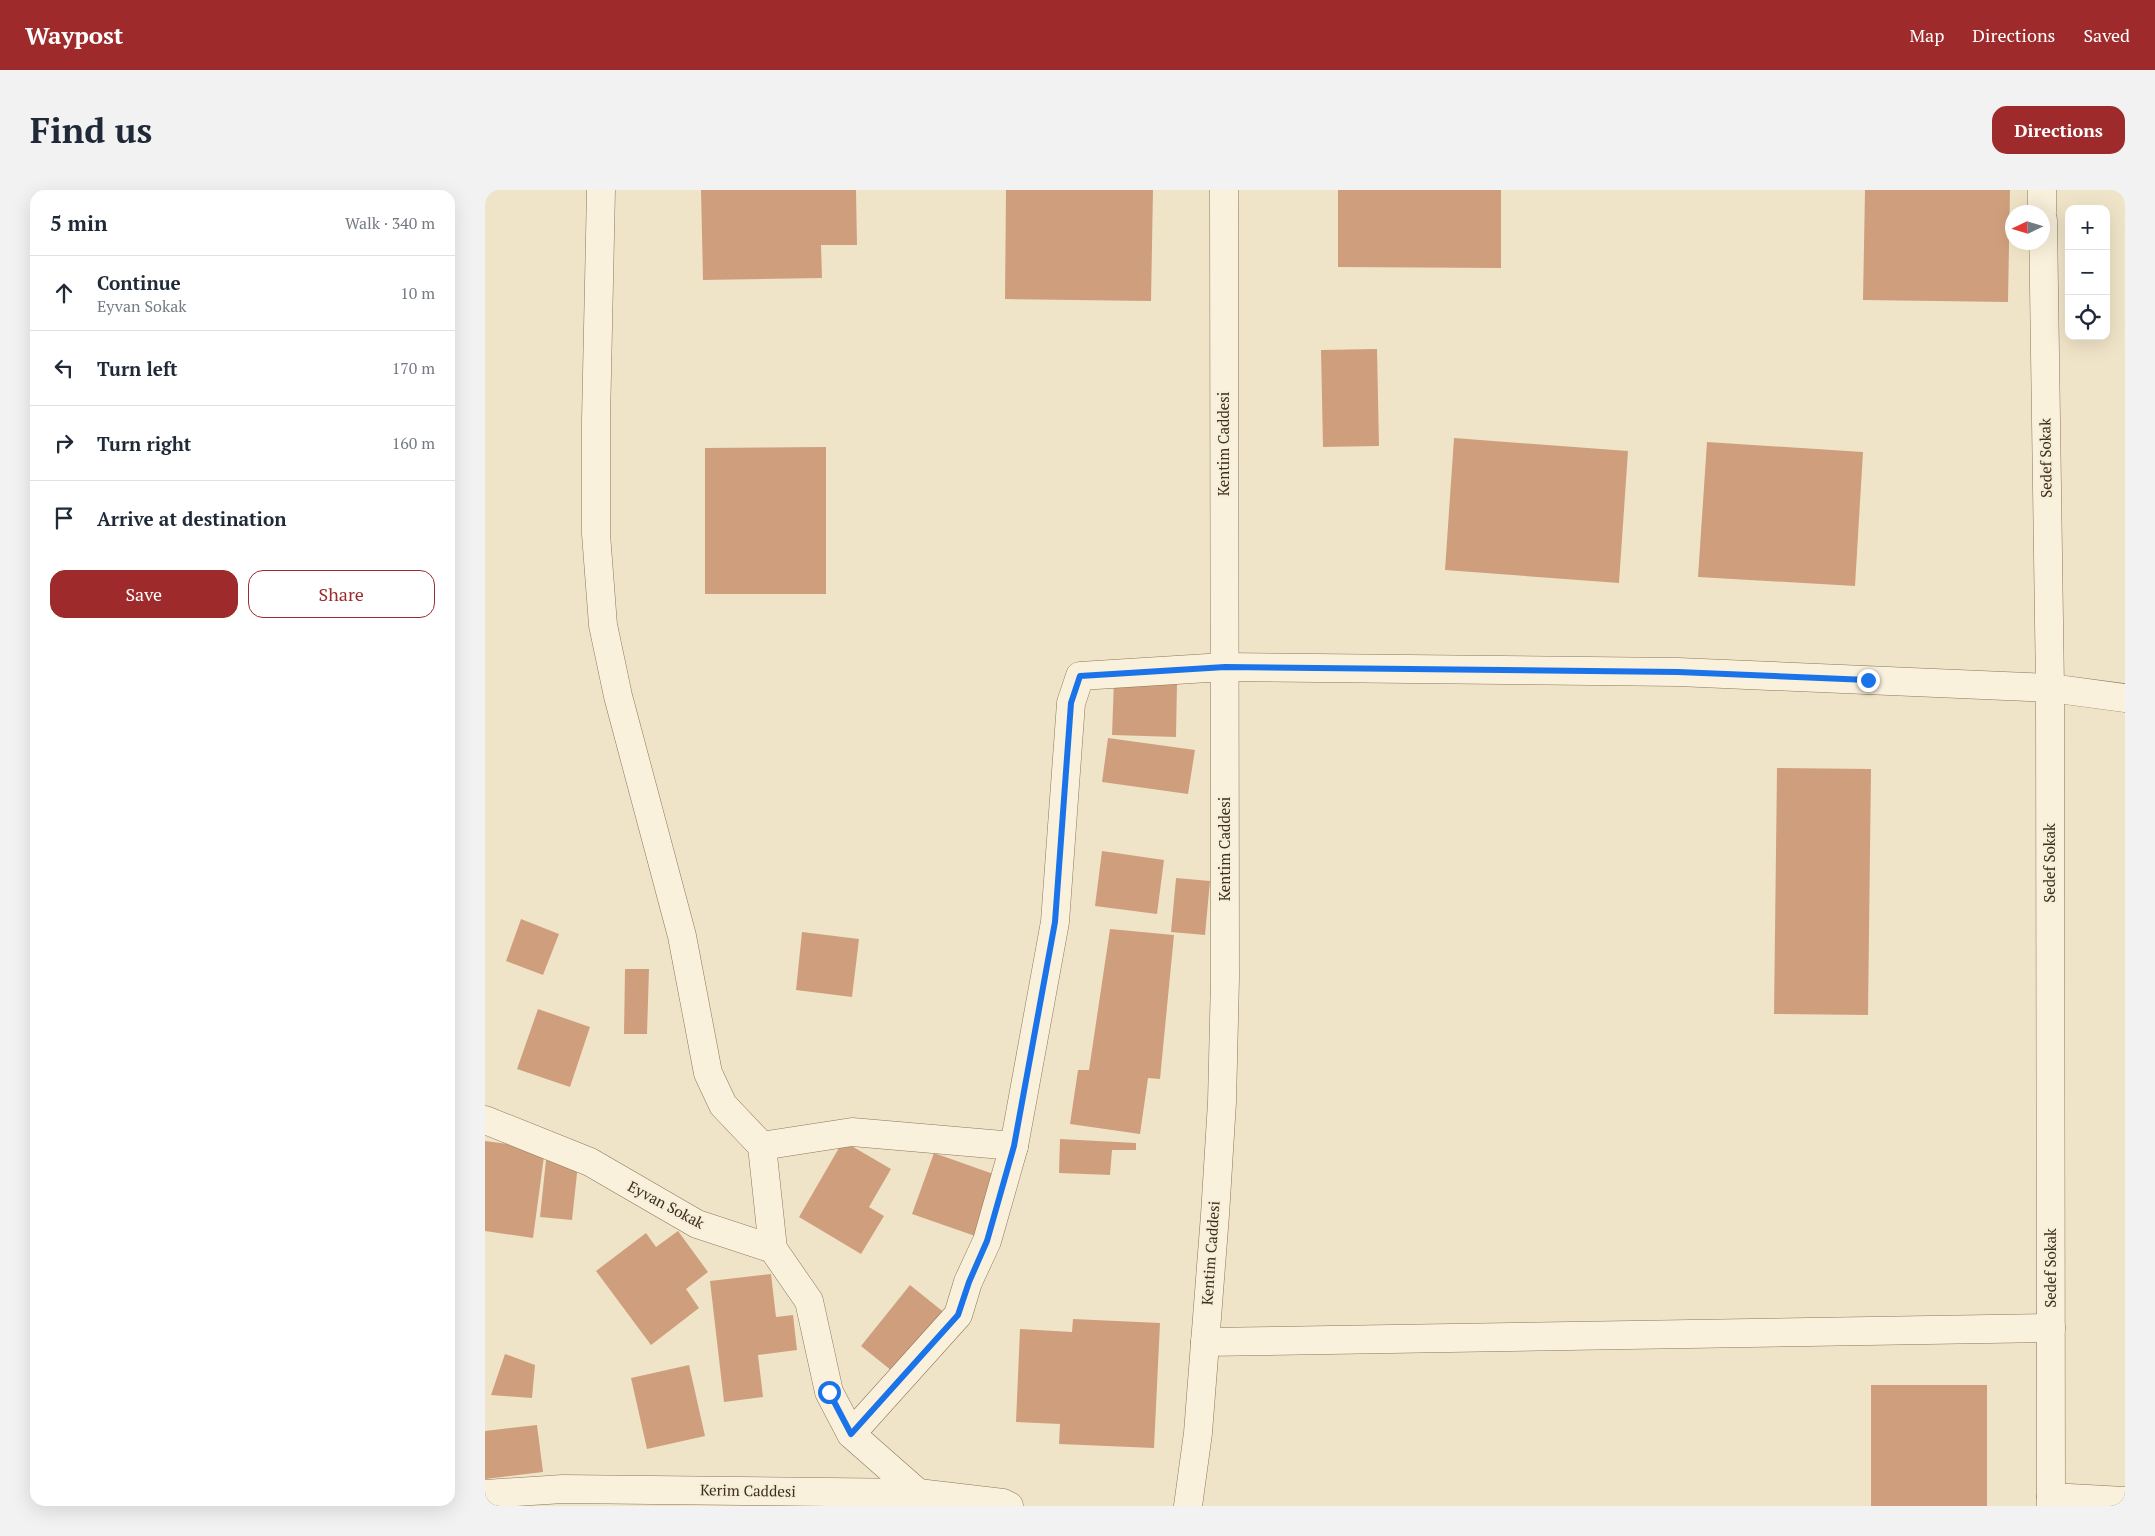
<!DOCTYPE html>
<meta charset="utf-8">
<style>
body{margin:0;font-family:"PT Serif",serif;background:#f2f2f3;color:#1f2937}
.controls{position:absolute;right:15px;top:15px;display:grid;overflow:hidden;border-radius:10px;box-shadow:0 5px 20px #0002}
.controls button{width:45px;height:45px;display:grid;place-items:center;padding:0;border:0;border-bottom:1px solid #e0e1e3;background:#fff;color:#1f2937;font:25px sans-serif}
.compass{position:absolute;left:1520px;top:15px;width:45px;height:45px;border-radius:50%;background:#fff;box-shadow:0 5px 20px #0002;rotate:266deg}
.stop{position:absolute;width:15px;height:15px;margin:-11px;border:4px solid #1a73e8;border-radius:50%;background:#fff}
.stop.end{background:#1a73e8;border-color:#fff;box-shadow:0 1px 5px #0008}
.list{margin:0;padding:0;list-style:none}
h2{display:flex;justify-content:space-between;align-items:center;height:65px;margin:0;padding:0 20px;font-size:21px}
h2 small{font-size:16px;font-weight:400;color:#747a83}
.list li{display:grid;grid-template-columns:32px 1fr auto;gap:15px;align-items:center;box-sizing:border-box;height:75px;padding:0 20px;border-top:1px solid #e0e1e3}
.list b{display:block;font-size:19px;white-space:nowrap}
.list p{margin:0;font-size:16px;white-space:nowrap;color:#747a83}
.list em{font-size:16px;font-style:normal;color:#747a83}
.actions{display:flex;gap:10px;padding:15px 20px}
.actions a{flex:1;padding:11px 0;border:1px solid #9e2a2b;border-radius:15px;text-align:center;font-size:18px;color:#9e2a2b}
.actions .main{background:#9e2a2b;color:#fff}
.icon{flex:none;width:28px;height:28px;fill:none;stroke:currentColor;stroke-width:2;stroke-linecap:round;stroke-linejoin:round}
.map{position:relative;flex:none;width:1640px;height:1316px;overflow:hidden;border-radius:15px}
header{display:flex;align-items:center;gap:30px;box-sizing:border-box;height:70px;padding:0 25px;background:#9e2a2b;color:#fff}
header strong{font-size:24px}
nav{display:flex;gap:28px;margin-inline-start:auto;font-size:18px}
.intro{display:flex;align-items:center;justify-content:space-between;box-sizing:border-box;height:120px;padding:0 30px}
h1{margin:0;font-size:35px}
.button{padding:12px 22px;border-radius:15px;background:#9e2a2b;color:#fff;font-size:18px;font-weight:700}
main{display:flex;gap:30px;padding:0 30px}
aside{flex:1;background:#fff;border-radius:15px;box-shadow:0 5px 20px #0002}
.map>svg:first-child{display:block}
.building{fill:#cf9f7d}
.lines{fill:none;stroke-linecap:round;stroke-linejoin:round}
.minor-casing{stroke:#8d765c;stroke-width:29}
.minor{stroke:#faf1dc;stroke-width:28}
.route{stroke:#1a73e8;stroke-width:6}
.labels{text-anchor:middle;stroke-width:4;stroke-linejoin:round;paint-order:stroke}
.street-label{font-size:15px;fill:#3d2e20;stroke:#f7eed8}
</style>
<header>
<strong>Waypost</strong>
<nav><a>Map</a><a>Directions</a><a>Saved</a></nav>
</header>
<div class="intro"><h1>Find us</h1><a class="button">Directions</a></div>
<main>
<aside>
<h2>5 min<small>Walk · 340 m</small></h2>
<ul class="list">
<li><svg class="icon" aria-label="ahead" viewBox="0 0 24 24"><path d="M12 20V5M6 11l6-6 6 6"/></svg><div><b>Continue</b><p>Eyvan Sokak</p></div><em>10 m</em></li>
<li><svg class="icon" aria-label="left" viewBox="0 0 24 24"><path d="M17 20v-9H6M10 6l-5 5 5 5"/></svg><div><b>Turn left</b></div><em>170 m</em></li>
<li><svg class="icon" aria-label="right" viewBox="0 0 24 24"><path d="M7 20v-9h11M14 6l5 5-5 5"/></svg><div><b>Turn right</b></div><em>160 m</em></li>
<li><svg class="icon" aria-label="arrive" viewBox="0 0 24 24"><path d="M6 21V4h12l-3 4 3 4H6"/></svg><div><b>Arrive at destination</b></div></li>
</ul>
<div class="actions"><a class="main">Save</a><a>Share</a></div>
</aside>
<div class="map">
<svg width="1640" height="1316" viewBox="0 0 1640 1316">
<rect width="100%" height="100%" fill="#f0e4c8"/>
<!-- building -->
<g class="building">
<polygon points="216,0 371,0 372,55 336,55 337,88 218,90"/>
<polygon points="521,0 668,0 666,111 520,109"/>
<polygon points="853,0 1016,0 1016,78 853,77"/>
<polygon points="1380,0 1525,0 1523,112 1378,110"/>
<polygon points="892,159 894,256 838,257 836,160"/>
<polygon points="969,248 1143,261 1134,393 960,380"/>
<polygon points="1222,252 1378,262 1370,396 1213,387"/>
<polygon points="341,257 341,404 220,404 220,258"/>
<polygon points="629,490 692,493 691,547 627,545"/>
<polygon points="623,548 710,560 703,604 617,592"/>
<polygon points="1292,578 1386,579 1383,825 1289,824"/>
<polygon points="617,661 679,670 672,724 610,716"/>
<polygon points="691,688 725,691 720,745 686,742"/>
<polygon points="36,729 74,744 58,785 21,771"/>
<polygon points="625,739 689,745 675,889 663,888 655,944 585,934 593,880 604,880"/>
<polygon points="317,742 374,749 367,807 311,800"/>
<polygon points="140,779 164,779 162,844 139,844"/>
<polygon points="53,819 105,837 85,897 32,879"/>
<polygon points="575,949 651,953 651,960 627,960 625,985 574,983"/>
<polygon points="0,951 60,959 48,1048 0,1041"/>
<polygon points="358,951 406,979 384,1017 399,1026 376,1064 314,1027"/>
<polygon points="449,963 514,986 493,1047 427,1024"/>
<polygon points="61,970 93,974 87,1030 55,1027"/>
<polygon points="193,1041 223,1082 201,1099 214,1118 166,1155 111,1081 161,1043 171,1057"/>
<polygon points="286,1084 291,1127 308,1125 312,1160 273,1165 278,1207 239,1212 225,1091"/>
<polygon points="425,1095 461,1124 412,1185 376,1156"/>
<polygon points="588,1129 675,1133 669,1258 574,1254 575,1234 531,1232 535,1139 587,1142"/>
<polygon points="20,1164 50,1175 47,1208 6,1205"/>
<polygon points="204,1175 220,1246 162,1259 146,1188"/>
<rect x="1386" y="1195" width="116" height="121"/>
<polygon points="52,1235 58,1282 0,1289 0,1241"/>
</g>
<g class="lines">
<!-- minor casing -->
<g class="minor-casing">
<g id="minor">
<polyline points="116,0 111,230 111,344 118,435 133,506 197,746 223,883 238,915 277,956 367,942 529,956"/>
<polyline points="1557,0 1557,22"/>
<polyline points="1558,30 1565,498 1566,1316"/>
<polyline points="0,930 105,972 212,1034 288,1059 324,1111 344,1202 366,1244 433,1303"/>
<polyline points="277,956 288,1059"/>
<polyline points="720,1152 1566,1138"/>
<polyline points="366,1244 473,1125 483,1092 502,1051 529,956 570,732 586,513 595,486 739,477 1193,482 1565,498 1640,508"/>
<polyline points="0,1304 78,1299 433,1303 518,1313 524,1316"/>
<polyline points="1566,1307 1640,1311"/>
<polyline points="703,1316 713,1243 730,1025 737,912 740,789 739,0"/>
</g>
</g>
<!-- minor -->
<use href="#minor" class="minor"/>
</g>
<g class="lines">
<!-- route -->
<polyline class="route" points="344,1202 366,1244 473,1125 484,1092 502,1051 529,956 570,732 586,513 595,486 740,477 1193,482 1383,490"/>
</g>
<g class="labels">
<!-- street labels -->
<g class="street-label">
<text transform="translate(739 254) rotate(-90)" y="5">Kentim Caddesi</text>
<text transform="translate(1561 268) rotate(-91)" y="5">Sedef Sokak</text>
<text transform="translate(740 659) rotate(-90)" y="5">Kentim Caddesi</text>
<text transform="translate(1565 673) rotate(-90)" y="5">Sedef Sokak</text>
<text transform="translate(181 1015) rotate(28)" y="5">Eyvan Sokak</text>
<text transform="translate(726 1063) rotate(-86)" y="5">Kentim Caddesi</text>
<text transform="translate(1566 1078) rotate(-90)" y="5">Sedef Sokak</text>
<text transform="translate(263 1301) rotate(1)" y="5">Kerim Caddesi</text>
</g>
</g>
</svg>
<div class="controls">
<button>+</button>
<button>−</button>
<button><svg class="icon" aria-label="locate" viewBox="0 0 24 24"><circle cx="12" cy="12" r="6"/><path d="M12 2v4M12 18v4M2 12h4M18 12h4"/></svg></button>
</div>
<svg class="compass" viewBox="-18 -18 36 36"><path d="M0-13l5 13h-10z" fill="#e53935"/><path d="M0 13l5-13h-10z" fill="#747a83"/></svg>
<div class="stop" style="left:344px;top:1202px"></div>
<div class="stop end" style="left:1383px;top:490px"></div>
</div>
</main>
